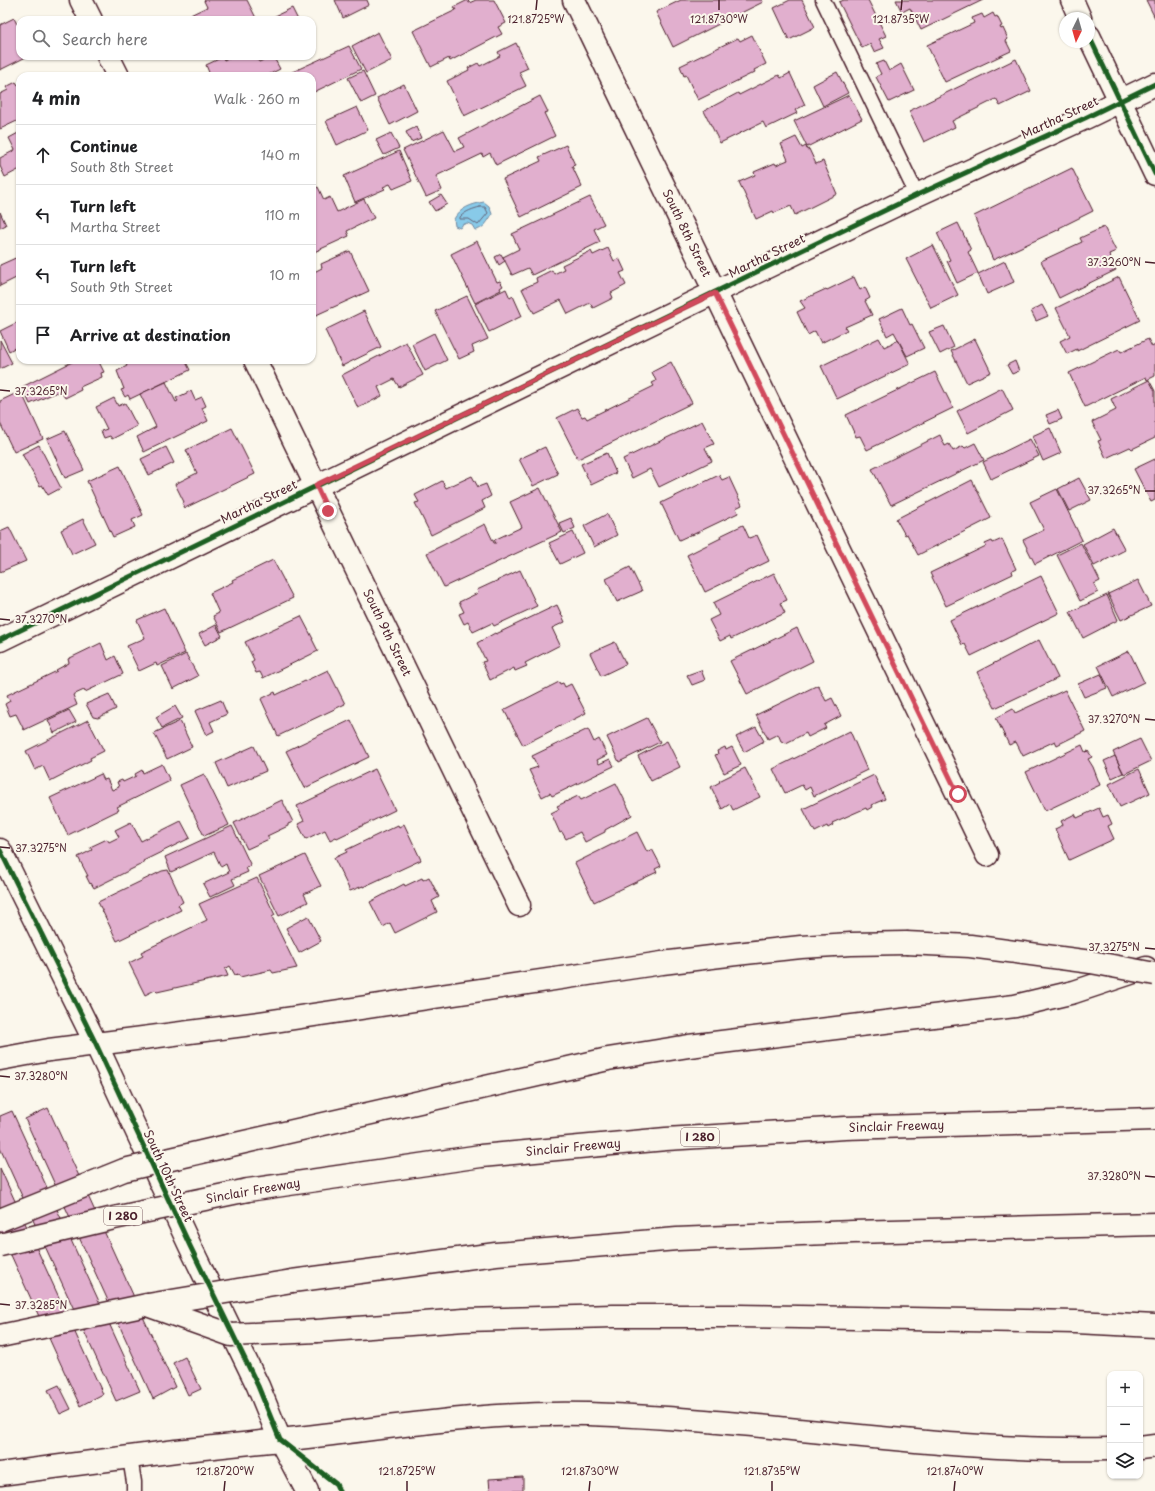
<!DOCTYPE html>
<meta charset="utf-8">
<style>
body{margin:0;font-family:"Playpen Sans",sans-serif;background:#f2f2f2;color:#202124}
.controls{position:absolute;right:12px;bottom:12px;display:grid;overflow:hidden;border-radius:8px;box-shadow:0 1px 3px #0004}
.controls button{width:36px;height:36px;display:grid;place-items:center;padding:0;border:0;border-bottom:1px solid #e0e0e0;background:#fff;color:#202124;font:20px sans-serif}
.compass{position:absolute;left:1059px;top:12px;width:36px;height:36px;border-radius:50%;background:#fff;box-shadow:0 1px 3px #0004;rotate:185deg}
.stop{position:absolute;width:12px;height:12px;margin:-9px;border:3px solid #d1495b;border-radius:50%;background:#fff}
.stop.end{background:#d1495b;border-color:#fff;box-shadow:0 1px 4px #0008}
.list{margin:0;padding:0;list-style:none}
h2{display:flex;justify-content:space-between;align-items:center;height:52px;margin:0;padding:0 16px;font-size:17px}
h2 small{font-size:13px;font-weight:400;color:#757577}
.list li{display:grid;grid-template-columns:26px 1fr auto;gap:12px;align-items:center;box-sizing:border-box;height:60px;padding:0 16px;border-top:1px solid #e0e0e0}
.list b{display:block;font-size:15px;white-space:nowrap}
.list p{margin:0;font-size:13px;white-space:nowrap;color:#757577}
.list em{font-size:13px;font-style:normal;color:#757577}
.icon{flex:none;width:22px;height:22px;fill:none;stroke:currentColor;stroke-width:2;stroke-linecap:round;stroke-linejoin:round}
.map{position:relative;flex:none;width:1155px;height:1491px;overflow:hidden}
.search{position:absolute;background:#fff;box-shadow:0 1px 3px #0004;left:16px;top:16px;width:300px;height:44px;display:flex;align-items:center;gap:10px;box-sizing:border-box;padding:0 14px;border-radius:12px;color:#757577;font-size:15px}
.panel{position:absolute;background:#fff;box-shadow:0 1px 3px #0004;left:16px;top:72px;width:300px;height:292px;border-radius:12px}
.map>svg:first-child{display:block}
.water{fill:#88cae9;stroke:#6f869d}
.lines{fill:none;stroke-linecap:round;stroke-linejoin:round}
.shore{stroke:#636377;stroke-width:1}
.building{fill:#e1afce;stroke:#4a1f2b}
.lane-casing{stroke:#4a1f2b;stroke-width:17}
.street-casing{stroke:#4a1f2b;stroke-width:25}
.secondary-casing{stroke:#4a1f2b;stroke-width:25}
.highway-casing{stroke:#4a1f2b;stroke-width:25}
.lane{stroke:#fbf7ec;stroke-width:14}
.street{stroke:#fbf7ec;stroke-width:22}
.secondary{stroke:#fbf7ec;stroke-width:22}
.highway{stroke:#fbf7ec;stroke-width:22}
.highway-bridge-casing{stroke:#4a1f2b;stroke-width:25;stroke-linecap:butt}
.highway-bridge{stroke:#fbf7ec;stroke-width:22}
.cycleway-casing{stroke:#fbf7ec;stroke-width:8}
.cycleway{stroke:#1b5e20;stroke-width:5}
.route{stroke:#d1495b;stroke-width:5}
.ticks{fill:none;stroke:#4a1f2b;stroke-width:1.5}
.labels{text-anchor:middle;stroke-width:4;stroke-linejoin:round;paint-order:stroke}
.shield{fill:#fbf7ec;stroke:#7f6065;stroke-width:1}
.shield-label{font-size:11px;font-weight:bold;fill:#4a1f2b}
.street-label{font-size:12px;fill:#4a1f2b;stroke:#fbf7ec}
.ticks-label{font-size:10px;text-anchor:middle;fill:#4a1f2b;stroke:#fbf7ec;stroke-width:4;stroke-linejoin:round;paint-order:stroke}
</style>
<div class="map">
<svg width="1155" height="1491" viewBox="0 0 1155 1491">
<rect width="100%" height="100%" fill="#fbf7ec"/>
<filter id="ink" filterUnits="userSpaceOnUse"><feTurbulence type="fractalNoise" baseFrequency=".025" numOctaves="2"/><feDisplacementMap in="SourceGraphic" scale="8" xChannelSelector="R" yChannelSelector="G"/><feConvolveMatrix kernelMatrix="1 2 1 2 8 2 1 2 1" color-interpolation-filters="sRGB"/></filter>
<g filter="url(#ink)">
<!-- water -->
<path class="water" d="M484,202L489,206L492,214C489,220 483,230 475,230L472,225L467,223L462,225L460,228L455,226L454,219C460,208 472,204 484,202Z"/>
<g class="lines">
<!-- shore -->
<path class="shore" d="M480,207H485L488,213L478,225L469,219H460V217C466,211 473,209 480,207Z"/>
</g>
<!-- building -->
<g class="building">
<polygon points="205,0 247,0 257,20 180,20 207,7 204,1"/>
<polygon points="335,0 367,0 369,5 343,18"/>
<polygon points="468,0 469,3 476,0 494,0 506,23 498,27 502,34 450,61 449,58 431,67 413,31 456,10 454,7"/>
<polygon points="681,0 762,0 763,2 673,47 656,12"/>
<polygon points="790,0 802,0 815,27 789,40 774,8"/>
<polygon points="844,0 868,0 886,36 879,39 884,48 874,52 870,44 862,48 839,2"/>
<polygon points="896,0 983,0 921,30 910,8 902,12"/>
<polygon points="1146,0 1155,0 1155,18"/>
<polygon points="292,8 298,20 272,20 271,18"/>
<polygon points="993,13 995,17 997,16 1002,26 1000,27 1001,29 1003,28 1008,39 1006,41 1011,51 945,82 927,45 974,23 972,18 982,14 984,18"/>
<polygon points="14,18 20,31 20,56 28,56 0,70 0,25"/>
<polygon points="378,32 392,60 366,73 352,46"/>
<polygon points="752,35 766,64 754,70 755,72 698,100 686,75 684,76 680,66 738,38 740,41"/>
<polygon points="516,43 528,68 519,72 526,86 464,116 447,81 469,70 468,68 478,63 480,66 500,56 498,52"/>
<polygon points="349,46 361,69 312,93 312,76 292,76 290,73"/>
<polygon points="233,56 256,56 259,62 273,56 280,69 266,76 208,76 210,75 206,65 223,57 224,60"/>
<polygon points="1016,59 1031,91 1000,106 996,99 952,121 955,127 924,142 909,111"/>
<polygon points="884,61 889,71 901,64 914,90 889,102 876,77 881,74 876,64"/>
<polygon points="363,71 375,96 361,103 348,78"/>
<polygon points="837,72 848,93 823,106 813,85"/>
<polygon points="790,73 805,105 795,110 797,113 766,128 763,122 720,143 704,111 738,93 739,95 779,75 781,78"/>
<polygon points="16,82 18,85 20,84 20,121 19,120 0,129 0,94 8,90 6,87"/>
<polygon points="404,84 417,111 390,125 377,98"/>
<polygon points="849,95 862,119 807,147 794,121"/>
<polygon points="540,96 548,112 544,113 555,136 496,165 490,153 483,157 482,154 436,176 442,190 426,197 403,150 444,130 455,151 464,147 459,138"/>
<polygon points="357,107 368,130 337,145 326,121"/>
<polygon points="416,127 421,138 411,142 406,132"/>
<polygon points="20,132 20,169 5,177 0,166 0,158 15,150 9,138"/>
<polygon points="391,133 399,148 384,155 376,140"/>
<polygon points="796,137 802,148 806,146 807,150 809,149 816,164 823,161 837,194 795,215 791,206 774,213 773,211 756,219 739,182 755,175 754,172 775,163 776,165 788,160 781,144"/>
<polygon points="566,145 575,165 572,166 582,187 521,217 503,179 541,161 539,157"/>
<polygon points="399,151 412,181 393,189 390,184 383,187 385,189 355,202 344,176"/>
<polygon points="1072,168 1093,211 1059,228 1060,229 993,260 974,216"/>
<polygon points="318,187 324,200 330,197 337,212 364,199 374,218 347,231 349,236 312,253 312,190"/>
<polygon points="441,195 447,204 435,211 429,202"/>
<polygon points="590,197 604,224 594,229 600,242 532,275 528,268 512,275 503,257 519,249 512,234"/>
<polygon points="0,212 6,225 0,228"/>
<polygon points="958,223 971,250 968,252 978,273 957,283 947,261 950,260 937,233"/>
<polygon points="1104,227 1116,251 1109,254 1116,270 1059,298 1041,261 1082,242 1080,238"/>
<polygon points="477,241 497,282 500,281 503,286 500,288 501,290 475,303 451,254"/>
<polygon points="933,245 958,295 931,308 906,259"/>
<polygon points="608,248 614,261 619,258 625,271 620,273 626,285 611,293 613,298 593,308 590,303 568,314 561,300 534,313 522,289 537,282 536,278 552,270 554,274 564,269 562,265 591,251 593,255"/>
<polygon points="350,251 369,291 314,316 312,312 312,273 322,268 321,264"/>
<polygon points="501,254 505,261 499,265 495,257"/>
<polygon points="20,256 20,276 0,286 0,265"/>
<polygon points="1005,261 1014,282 987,294 978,274"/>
<polygon points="854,277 860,290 865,287 870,298 865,301 872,315 845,327 847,330 821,343 815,331 808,335 797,312 805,308 800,301 826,289 827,290"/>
<polygon points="1119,277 1140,320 1077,351 1077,349 1067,354 1060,341 1070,336 1056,308"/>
<polygon points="506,289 510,298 513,296 522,316 489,332 475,304"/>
<polygon points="467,296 488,339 472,346 474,352 459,359 435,311"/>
<polygon points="1042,305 1048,316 1036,321 1031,311"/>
<polygon points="902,308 910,325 912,324 924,348 907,356 894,332 887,336 879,319"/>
<polygon points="364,311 381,347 342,366 325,330"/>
<polygon points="20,321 20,345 9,351 0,331"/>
<polygon points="944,326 954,347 940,354 929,332"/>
<polygon points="434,333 447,360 425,371 412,344"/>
<polygon points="879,338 884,347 898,340 910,364 837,399 821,366"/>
<polygon points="975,339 991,372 967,383 951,351"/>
<polygon points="1148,339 1152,347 1155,345 1155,376 1147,380 1146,377 1085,407 1069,373 1119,349 1121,352"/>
<polygon points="0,340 12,363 0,369"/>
<polygon points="406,342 423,375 399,387 394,379 378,387 382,396 358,408 342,375"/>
<polygon points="76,360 98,360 104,372 101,373 102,377 80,387 81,390 65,398 61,392 58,393 57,392 30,404 22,387"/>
<polygon points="124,360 185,360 190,370 130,399 128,395 125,397 121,390 124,389 117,371 127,366"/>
<polygon points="1015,361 1019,371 1012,374 1007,365"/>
<polygon points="671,362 692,403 578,459 557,418 577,408 582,417 585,416 587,419 654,386 652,383 656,381 652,372"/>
<polygon points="935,372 953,408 867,450 860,436 856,437 846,415"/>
<polygon points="1149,380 1155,391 1155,438 1132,449 1130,447 1106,458 1098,441 1101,440 1092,422 1116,410 1111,399"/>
<polygon points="166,382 176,402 178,401 176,398 191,391 195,400 202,397 206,406 202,408 208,421 144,452 137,437 156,427 140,394"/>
<polygon points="1002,388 1013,410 968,433 957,411"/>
<polygon points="21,391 43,439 14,452 0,423 0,401"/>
<polygon points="114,398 118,406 125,403 137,426 112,439 110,436 104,438 101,431 107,429 96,407"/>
<polygon points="1058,410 1062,419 1050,424 1046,415"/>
<polygon points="702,421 714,444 705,448 712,461 659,487 650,469 632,478 623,459"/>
<polygon points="232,428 255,474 185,508 182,503 184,502 175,484 197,473 186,450"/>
<polygon points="1050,428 1061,453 1043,461 1032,436"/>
<polygon points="65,431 84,470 65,478 47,439"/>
<polygon points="940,435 945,446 949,444 953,451 963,446 965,448 975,443 984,460 891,505 872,469"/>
<polygon points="1030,439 1039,456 991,479 983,462"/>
<polygon points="39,445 61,488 48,495 42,485 40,486 22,454"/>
<polygon points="166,447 174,463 149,475 141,459"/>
<polygon points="545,447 558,474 533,486 519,459"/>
<polygon points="607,453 616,473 591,485 581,464"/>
<polygon points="1155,459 1155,500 1151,502 1134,469"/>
<polygon points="120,466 143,515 132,520 135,527 113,537 87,481"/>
<polygon points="719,475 722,480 729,477 742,505 736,508 738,513 692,535 692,534 679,540 661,503"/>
<polygon points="472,476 478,487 486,484 491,496 482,501 485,508 431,535 415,503 419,502 415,495 442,481 446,488"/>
<polygon points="1079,478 1091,500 1069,511 1058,489"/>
<polygon points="972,480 991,518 918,555 907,534 905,535 896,519"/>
<polygon points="540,488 562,532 444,587 427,553 485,524 494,543 496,543 494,540 522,527 510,502"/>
<polygon points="1057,489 1082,540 1035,564 1023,540 1044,530 1030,502"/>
<polygon points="607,514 617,535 594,547 584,526"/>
<polygon points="571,518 575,528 564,533 559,523"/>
<polygon points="83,519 95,543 72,554 61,530"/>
<polygon points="743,525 749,538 757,535 769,561 705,592 687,555 721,538 720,536"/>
<polygon points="9,527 26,561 0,572 0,531"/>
<polygon points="1113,528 1125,550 1094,566 1083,544"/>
<polygon points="573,532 583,553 560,564 549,543"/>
<polygon points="1002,539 1016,569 1012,571 1013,574 946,606 930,573 986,546 985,544 992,541 993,543"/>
<polygon points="1081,543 1100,581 1094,584 1098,592 1080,601 1057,555"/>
<polygon points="273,560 293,598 221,632 213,616 219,613 210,593 233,582 232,580"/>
<polygon points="630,567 642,591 617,602 606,579"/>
<polygon points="520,570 537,606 494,626 492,623 473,632 468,622 464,624 459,614 464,612 459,602 478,593 477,590"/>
<polygon points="774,573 787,600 780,603 785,613 731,639 730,636 720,641 709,620 719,615 713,603"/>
<polygon points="1041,576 1059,613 971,656 965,644 962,645 950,620"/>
<polygon points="1138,580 1151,606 1121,620 1108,594"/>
<polygon points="1107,595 1118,620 1083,638 1070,612"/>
<polygon points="557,605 565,622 552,628 560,645 525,663 527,666 515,671 514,668 490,680 482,662 486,661 477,643 495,633 496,634"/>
<polygon points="164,608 185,653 157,666 156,663 139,671 127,646 145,638 137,620"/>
<polygon points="301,616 313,639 312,639 318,651 263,678 260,672 256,673 251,662 254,660 245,642"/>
<polygon points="216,625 222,636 205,645 199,634"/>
<polygon points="797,628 813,661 747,694 730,661"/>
<polygon points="1039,640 1058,678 995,708 977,672"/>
<polygon points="615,642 626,664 601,676 590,653"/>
<polygon points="101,643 108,660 115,656 123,674 85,692 84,690 73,695 77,705 24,730 16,714 10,716 5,704 10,701 7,695 57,671 56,670 69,663 68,659"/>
<polygon points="1129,651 1144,682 1113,697 1098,666"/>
<polygon points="186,654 198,676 173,689 162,666"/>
<polygon points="328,670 345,704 278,736 261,699 275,692 276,695"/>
<polygon points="701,670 705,680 692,685 687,675"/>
<polygon points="1101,674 1107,688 1084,697 1078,684"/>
<polygon points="559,682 560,684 563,683 565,687 571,684 586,713 523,745 504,710"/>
<polygon points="818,685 826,701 832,698 841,716 824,725 826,728 808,737 806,733 786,743 781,741 778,734 768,739 756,715"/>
<polygon points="1065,690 1085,731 1057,745 1055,741 1023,756 1016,742 1009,745 996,718 1013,709 1015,713"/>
<polygon points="109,694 116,709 98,718 93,717 86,704"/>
<polygon points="221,700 227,714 210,722 214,731 206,735 195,711"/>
<polygon points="175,706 182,718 162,728 156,717"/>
<polygon points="69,710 76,722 54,733 48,720"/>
<polygon points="647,718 660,742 619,762 607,737"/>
<polygon points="88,720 104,751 90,758 91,760 50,781 43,766 35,770 26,751"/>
<polygon points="351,720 369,757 305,788 286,751"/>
<polygon points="180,721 192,747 167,759 154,733"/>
<polygon points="756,727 764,741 744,752 736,737"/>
<polygon points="588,729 594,742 599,739 607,755 597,760 599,764 610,759 614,766 552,796 550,793 542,797 529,770 538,767 532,756"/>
<polygon points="850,731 867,770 814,796 810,787 805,790 802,785 785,793 773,769"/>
<polygon points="1140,739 1151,761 1124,774 1113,752"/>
<polygon points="667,741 680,767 651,781 638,756"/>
<polygon points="1082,745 1085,752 1088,751 1092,757 1088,759 1093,767 1100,785 1045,811 1026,772"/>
<polygon points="254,746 266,771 227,788 216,763"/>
<polygon points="725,747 726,750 732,747 741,765 724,773 715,755 718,754 717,751"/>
<polygon points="1115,756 1123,773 1112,778 1104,761"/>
<polygon points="162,764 170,781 117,807 119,810 68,835 50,798 101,774 104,780 107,779 112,790 119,787 117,782 122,780 123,782 136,776 135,774 142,770 143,773"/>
<polygon points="745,768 760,797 733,810 730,804 722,809 711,787 720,782 719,781"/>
<polygon points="375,769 395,810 337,838 336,837 330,840 325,830 306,839 298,824 304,821 297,806"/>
<polygon points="1139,769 1150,793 1120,807 1109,784"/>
<polygon points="204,774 229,825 204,836 180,785"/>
<polygon points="874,775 885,799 871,805 872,807 867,810 866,808 832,823 833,825 828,828 827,826 815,832 803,809"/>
<polygon points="616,783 632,815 605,830 605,832 585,842 580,832 566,839 562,832 560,833 551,813 559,809 557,806 578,796 581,800"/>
<polygon points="282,800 293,822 288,824 288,826 267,836 269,839 247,849 234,823"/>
<polygon points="1099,808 1103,817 1108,815 1112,824 1108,826 1114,839 1069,860 1055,829 1063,825 1061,821 1075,814 1077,818"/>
<polygon points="181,821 190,838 143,861 144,863 94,888 91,883 90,884 86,876 88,876 78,857 92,850 90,847 107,839 109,842 119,837 115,830 131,822 141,841"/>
<polygon points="404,824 421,860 363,887 363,886 350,891 334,858 347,852 346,850 398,825 399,827"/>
<polygon points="232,826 251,866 246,868 248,872 232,879 235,885 210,897 203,884 229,872 226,864 221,867 214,852 171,872 165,857"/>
<polygon points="637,832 647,852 652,849 661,866 655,869 657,872 594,902 575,863"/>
<polygon points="305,855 321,886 304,894 308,902 279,916 259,876"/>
<polygon points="168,870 183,902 178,905 181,910 117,941 98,902 162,871"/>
<polygon points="429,877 439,897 432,901 437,912 395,933 390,923 383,927 370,902 404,884 405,886 422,878 423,880"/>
<polygon points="257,878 275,915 272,917 297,968 273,973 271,970 240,977 238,974 235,975 230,966 225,969 228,976 157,992 155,990 145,995 129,963 143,956 141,952 207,920 199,904"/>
<polygon points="308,916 321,941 299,953 286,928"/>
<polygon points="48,1108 175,1387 153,1399 25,1119"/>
<polygon points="12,1111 140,1391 116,1401 0,1148 0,1116"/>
<polygon points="0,1168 103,1394 80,1406 0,1231"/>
<polygon points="185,1357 201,1389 188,1395 173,1363"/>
<polygon points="59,1385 71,1409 60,1414 48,1390"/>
<polygon points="523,1477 523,1491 490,1491 489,1479"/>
</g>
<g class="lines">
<!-- lane casing -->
<g class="lane-casing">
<g id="lane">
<polyline points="823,0 917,195"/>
<polyline points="130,1458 134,1482 134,1491"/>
</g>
</g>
<!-- street casing -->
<g class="street-casing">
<g id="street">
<polyline points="81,0 91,20"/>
<path id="s1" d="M574,0L987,855"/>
<polyline points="108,56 118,76"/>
<path id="s2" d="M255,360L519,905"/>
<polyline points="0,640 748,276 917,195 1085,118 1155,84"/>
</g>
</g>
<!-- secondary casing -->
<g class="secondary-casing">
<g id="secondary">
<polyline points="1072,0 1080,18"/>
<polyline points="1089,36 1155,174"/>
<polyline points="0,850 96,1044 190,1246 258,1386 280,1440 307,1491"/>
<polyline points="0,1059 49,1050 96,1044"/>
<polyline points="0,1474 176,1451 280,1440"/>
</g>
</g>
<!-- highway casing -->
<g class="highway-casing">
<g id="highway">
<polyline points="96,1044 260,1023 662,963 736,954 801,947 851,944 906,943"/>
<polyline points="227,1146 608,1059 689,1046 1015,1006 1074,992 1146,968"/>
<path id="s3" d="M248,1190L481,1156L666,1139L845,1128L1155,1119"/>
<polyline points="292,1281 496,1254 677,1239 853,1232 1155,1224"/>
<polyline points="317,1331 464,1320 613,1316 738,1316 1076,1322 1155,1326"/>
<polyline points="0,1336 147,1305"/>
<path d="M280,1440C382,1429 485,1411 588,1414C763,1419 935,1453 1110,1449"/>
<polyline points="1140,1448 1155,1446"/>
</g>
</g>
<!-- lane -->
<use href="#lane" class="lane"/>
<!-- street -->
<use href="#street" class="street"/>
<!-- secondary -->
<use href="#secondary" class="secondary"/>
<!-- highway -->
<use href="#highway" class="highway"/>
<!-- highway-bridge casing -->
<g class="highway-bridge-casing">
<g id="highway-bridge">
<polyline points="906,943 970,946 1091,962 1155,974"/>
<polyline points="0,1220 124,1170 227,1146"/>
<polyline points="0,1245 114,1218 248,1190"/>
<polyline points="147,1305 231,1335 317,1331"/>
<polyline points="148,1305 292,1281"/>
</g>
</g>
<!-- highway-bridge -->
<use href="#highway-bridge" class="highway-bridge"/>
<!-- cycleway casing -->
<g class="cycleway-casing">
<g id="cycleway">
<polyline points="1089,36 1155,174"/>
<polyline points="0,640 748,276 917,195 1085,118 1155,84"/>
<polyline points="0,850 96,1044 190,1246 258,1386 280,1440 336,1484 339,1491"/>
</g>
</g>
<!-- cycleway -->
<use href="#cycleway" class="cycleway"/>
</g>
</g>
<g class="lines" filter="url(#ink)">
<!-- route -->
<polyline class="route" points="328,511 316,485 715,293 958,794"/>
</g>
<!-- ticks -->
<path class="ticks" d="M536,10L537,0M719,10V0M901,10L902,0M1145,262L1155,263M0,390L10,391M1145,491H1155M0,619L10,620M1145,719L1155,720M0,847L10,848M1145,948L1155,949M0,1076L10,1077M1145,1176L1155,1177M0,1304L10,1305M224,1491L225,1481M407,1491V1481M589,1491L590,1481M772,1491V1481M954,1491L955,1481"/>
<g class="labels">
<!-- shield labels -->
<g class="shield">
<rect x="681" y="1128" width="38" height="18" rx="3"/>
<rect x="104" y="1207" width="38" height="18" rx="3"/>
</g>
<g class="shield-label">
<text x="700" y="1141">I 280</text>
<text x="123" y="1220">I 280</text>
</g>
<!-- street labels -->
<g class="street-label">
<text transform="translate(1060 118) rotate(-25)" y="4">Martha Street</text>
<text dy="4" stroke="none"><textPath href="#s1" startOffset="259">South 8th Street</textPath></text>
<text transform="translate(767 256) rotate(-26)" y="4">Martha Street</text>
<text transform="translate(259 502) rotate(-26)" y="4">Martha Street</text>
<text dy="4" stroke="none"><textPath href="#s2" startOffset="303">South 9th Street</textPath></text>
<text dy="4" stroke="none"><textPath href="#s3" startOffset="652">Sinclair Freeway</textPath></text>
<text dy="4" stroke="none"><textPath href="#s3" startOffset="328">Sinclair Freeway</textPath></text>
<text transform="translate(168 1176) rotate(65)" y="4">South 10th Street</text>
<text transform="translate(253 1191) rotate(-10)" y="4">Sinclair Freeway</text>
</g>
</g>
<g class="ticks-label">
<text x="536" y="23">121.8725°W</text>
<text x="719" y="23">121.8730°W</text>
<text x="901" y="23">121.8735°W</text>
<text x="1114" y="266">37.3260°N</text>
<text x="41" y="395">37.3265°N</text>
<text x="1114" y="494">37.3265°N</text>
<text x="41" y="623">37.3270°N</text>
<text x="1114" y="723">37.3270°N</text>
<text x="41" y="852">37.3275°N</text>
<text x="1114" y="951">37.3275°N</text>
<text x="41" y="1080">37.3280°N</text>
<text x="1114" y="1180">37.3280°N</text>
<text x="41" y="1309">37.3285°N</text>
<text x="225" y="1475">121.8720°W</text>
<text x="407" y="1475">121.8725°W</text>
<text x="590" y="1475">121.8730°W</text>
<text x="772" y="1475">121.8735°W</text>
<text x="955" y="1475">121.8740°W</text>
</g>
</svg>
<div class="controls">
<button>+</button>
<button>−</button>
<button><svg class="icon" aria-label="layers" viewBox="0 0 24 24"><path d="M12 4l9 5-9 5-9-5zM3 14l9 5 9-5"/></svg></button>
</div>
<svg class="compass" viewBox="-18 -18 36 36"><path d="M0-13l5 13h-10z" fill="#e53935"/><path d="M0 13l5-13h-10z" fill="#757577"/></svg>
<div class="stop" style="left:958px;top:794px"></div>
<div class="stop end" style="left:328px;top:511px"></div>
<div class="search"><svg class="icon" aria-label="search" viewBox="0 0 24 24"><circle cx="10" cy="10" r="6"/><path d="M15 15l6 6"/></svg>Search here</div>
<section class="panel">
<h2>4 min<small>Walk · 260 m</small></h2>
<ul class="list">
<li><svg class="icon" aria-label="ahead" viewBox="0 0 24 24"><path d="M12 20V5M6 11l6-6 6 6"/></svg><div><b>Continue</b><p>South 8th Street</p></div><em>140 m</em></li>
<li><svg class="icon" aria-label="left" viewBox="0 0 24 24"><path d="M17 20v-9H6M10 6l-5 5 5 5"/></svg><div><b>Turn left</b><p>Martha Street</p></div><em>110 m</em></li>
<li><svg class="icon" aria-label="left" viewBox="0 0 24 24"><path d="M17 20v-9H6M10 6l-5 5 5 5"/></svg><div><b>Turn left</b><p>South 9th Street</p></div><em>10 m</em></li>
<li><svg class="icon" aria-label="arrive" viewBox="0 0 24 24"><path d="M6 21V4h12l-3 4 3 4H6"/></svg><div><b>Arrive at destination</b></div></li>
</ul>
</section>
</div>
